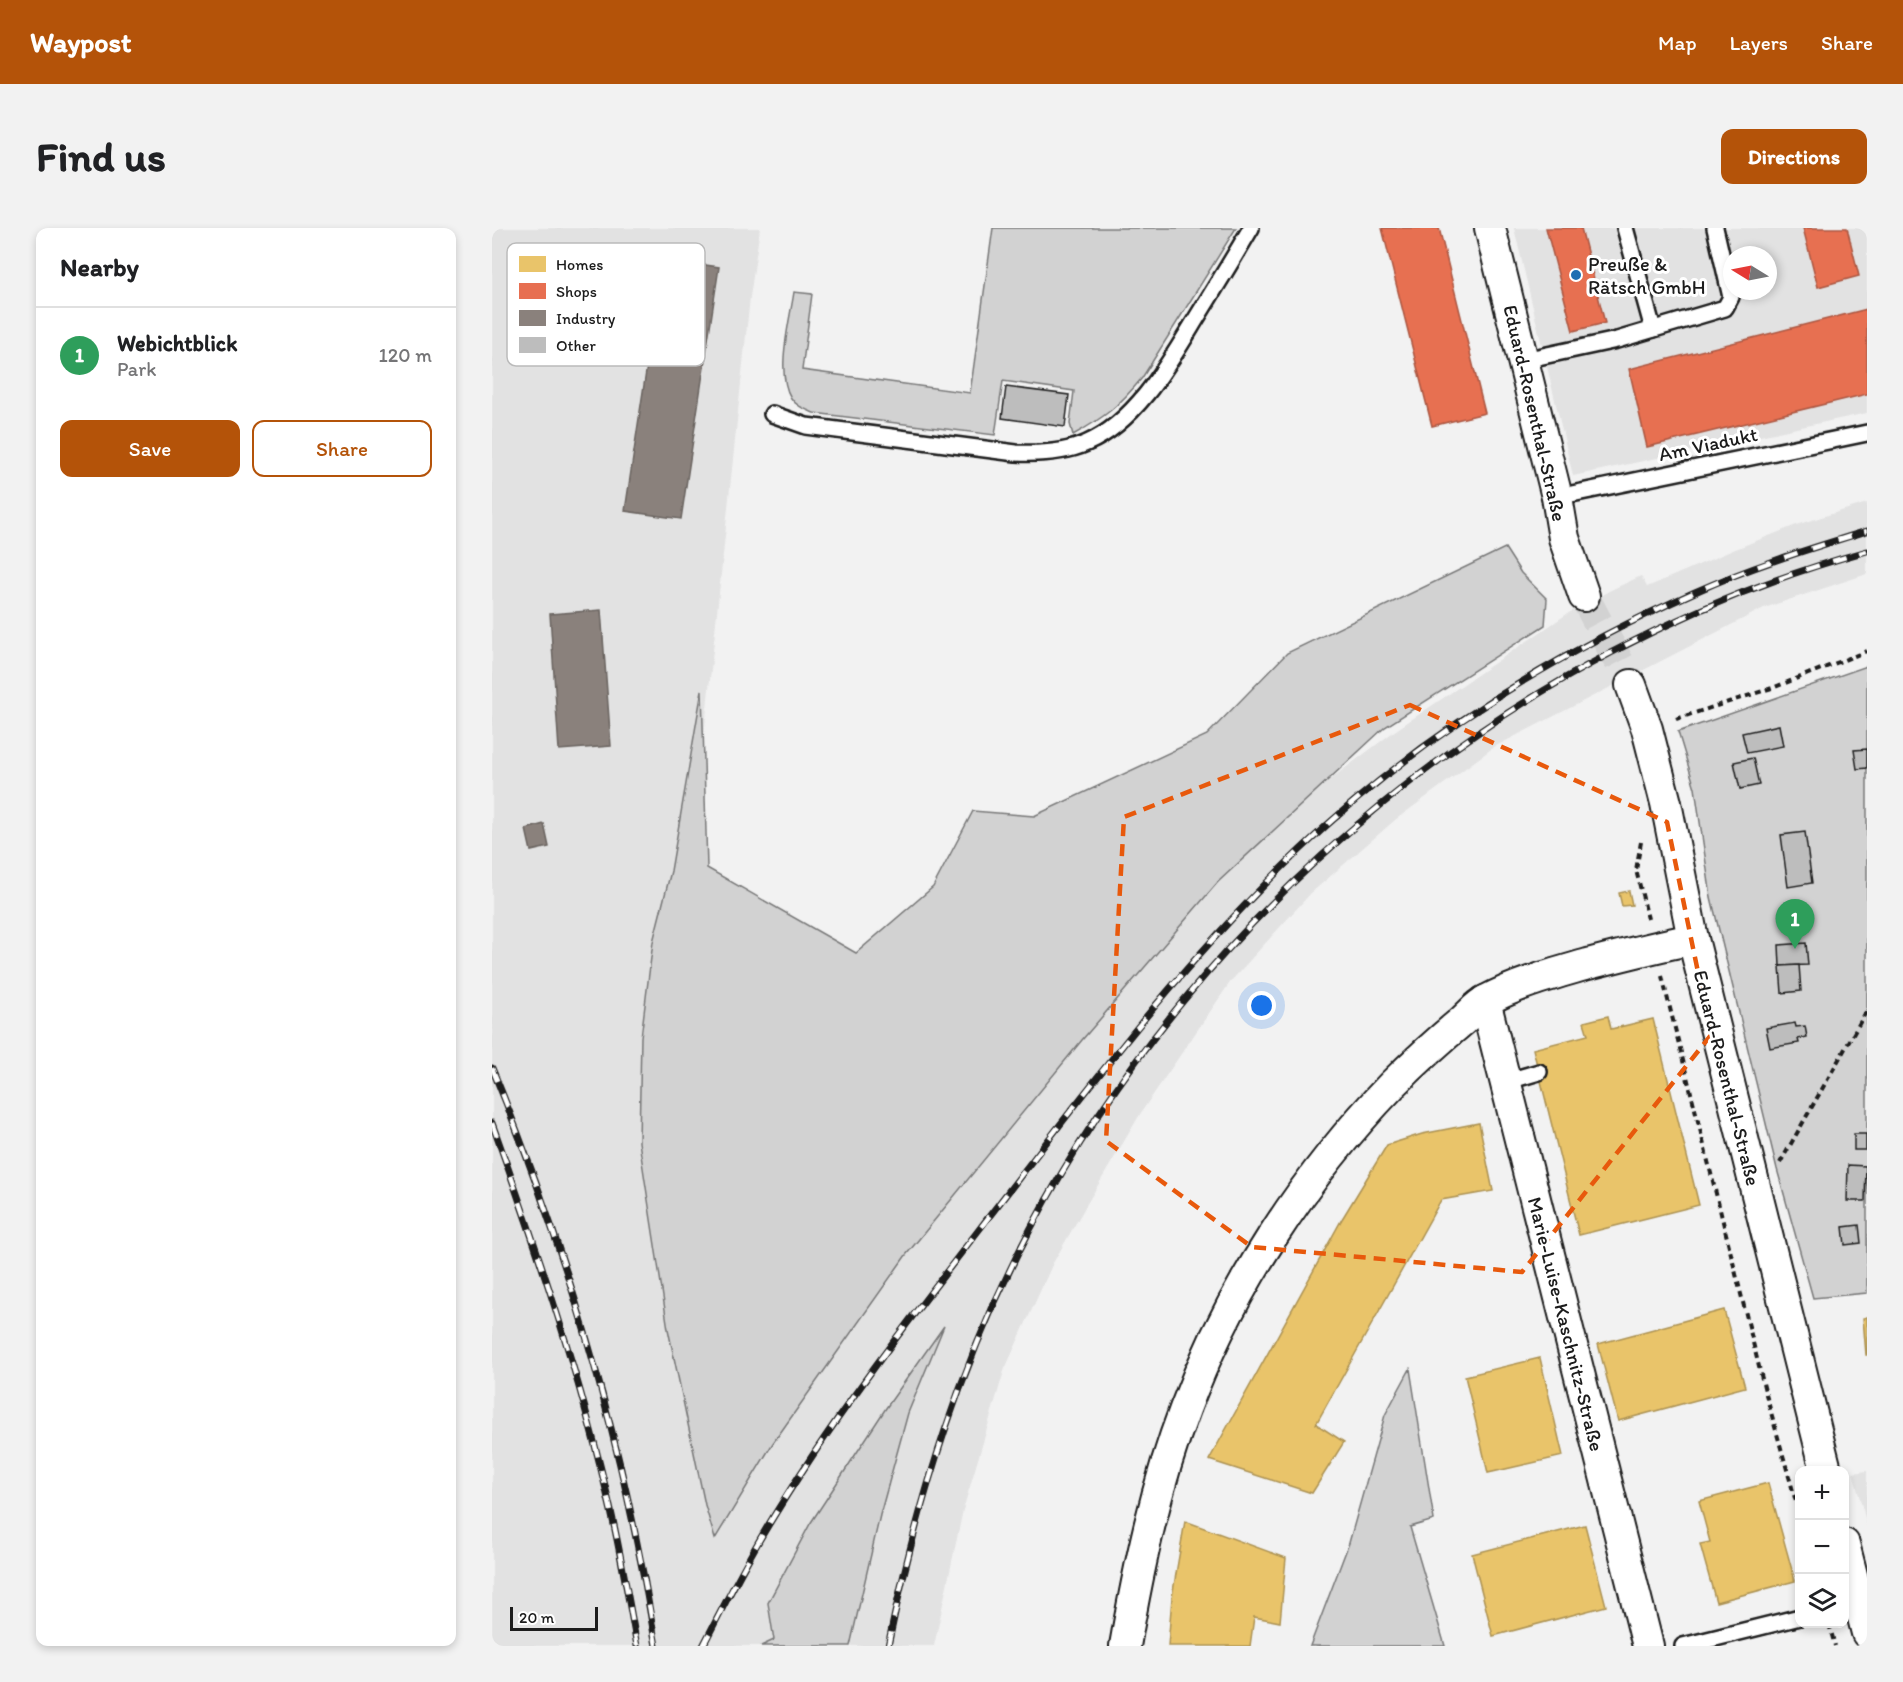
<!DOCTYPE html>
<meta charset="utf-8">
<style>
body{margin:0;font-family:Itim,sans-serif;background:#f2f2f2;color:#202124}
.controls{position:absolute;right:18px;bottom:18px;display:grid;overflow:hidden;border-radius:12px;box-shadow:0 3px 9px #0003}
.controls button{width:54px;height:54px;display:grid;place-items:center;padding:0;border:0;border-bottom:2px solid #e0e0e0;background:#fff;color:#202124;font:30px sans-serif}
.compass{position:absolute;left:1231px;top:18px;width:54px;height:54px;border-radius:50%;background:#fff;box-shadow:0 3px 9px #0003;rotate:280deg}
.scale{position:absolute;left:18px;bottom:15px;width:88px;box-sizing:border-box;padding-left:6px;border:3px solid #1c1c1c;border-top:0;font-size:16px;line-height:21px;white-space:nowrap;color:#1c1c1c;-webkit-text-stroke:4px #fff;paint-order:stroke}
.you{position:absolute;left:770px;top:778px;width:21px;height:21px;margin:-15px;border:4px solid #fff;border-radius:50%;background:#1a73e8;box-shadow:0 0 0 9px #1a73e833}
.badge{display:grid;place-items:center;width:39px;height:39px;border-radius:50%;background:#b45309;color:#fff;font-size:20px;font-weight:700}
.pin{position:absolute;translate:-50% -50px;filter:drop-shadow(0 2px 3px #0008)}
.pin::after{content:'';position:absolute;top:32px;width:21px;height:18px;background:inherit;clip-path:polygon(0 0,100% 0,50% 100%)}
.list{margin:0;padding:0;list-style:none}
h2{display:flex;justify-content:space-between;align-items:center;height:78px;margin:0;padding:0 24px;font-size:26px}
h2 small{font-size:20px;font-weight:400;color:#757577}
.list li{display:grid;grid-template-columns:39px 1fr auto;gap:18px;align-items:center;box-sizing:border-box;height:96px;padding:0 24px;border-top:2px solid #e0e0e0}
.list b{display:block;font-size:22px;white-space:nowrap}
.list p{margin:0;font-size:20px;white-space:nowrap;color:#757577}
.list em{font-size:20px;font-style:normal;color:#757577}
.actions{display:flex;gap:12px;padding:18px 24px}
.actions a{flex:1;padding:14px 0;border:2px solid #b45309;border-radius:12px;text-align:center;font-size:21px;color:#b45309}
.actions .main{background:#b45309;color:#fff}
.icon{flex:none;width:33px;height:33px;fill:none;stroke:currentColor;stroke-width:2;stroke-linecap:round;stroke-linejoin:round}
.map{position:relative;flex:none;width:1375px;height:1418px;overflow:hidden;border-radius:12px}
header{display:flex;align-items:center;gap:36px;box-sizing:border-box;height:84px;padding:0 30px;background:#b45309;color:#fff}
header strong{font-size:28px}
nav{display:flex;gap:33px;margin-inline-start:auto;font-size:21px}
.intro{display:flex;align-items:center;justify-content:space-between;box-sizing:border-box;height:144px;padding:0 36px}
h1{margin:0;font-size:42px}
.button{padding:15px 27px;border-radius:12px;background:#b45309;color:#fff;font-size:21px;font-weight:700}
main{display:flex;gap:36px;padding:0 36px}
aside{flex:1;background:#fff;border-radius:12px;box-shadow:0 3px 9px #0003}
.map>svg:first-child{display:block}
.built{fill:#e2e2e2;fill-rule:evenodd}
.green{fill:#d2d2d2;stroke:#777;stroke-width:1.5}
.homes{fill:#e9c46a;stroke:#ac9253;stroke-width:1.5}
.shops{fill:#e76f51;stroke:#aa5641;stroke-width:1.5}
.industry{fill:#8a817c;stroke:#69635f;stroke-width:1.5}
.building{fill:#bdbdbd;stroke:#1c1c1c;stroke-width:1.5}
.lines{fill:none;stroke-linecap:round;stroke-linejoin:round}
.street-tunnel{stroke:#d2d2d2;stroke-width:30;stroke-dasharray:30 15;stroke-linecap:butt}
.lane-casing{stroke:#1c1c1c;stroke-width:20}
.street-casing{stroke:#1c1c1c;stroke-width:34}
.path{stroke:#1c1c1c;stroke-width:4;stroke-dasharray:6 4.5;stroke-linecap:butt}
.lane{stroke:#fff;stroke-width:15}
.street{stroke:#fff;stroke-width:30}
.rail-casing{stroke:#1c1c1c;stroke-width:7}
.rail{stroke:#fff;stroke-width:4.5;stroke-dasharray:14;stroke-linecap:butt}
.marked{fill:none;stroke:#e8590c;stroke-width:4.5;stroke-dasharray:12 8;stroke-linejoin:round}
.poi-dot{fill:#1f6fb2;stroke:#fff;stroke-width:2}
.labels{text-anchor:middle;stroke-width:6;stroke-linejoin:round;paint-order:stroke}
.poi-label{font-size:20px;fill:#1c1c1c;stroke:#fff;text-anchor:start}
.street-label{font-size:20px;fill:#1c1c1c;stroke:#fff}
.key{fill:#fff;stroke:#bbb;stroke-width:1.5}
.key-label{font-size:16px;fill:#1c1c1c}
</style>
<header>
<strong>Waypost</strong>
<nav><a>Map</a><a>Layers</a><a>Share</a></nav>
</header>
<div class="intro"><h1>Find us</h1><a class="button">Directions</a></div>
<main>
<aside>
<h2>Nearby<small></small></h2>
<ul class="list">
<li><span class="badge" style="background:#2e9e5b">1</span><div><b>Webichtblick</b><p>Park</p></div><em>120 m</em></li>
</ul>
<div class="actions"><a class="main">Save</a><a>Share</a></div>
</aside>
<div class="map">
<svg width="1375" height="1418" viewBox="0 0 1375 1418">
<rect width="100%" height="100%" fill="#f2f2f2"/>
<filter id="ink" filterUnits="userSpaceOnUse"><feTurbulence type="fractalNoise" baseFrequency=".0167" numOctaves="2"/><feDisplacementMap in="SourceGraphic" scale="12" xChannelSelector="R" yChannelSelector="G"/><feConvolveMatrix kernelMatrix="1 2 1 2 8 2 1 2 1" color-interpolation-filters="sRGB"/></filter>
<g filter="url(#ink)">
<!-- built -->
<g class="built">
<polygon points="0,0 268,0 258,69 206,566 165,840 421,924 812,571 904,502 1075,386 1119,362 1149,348 1155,359 1241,322 1307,296 1375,275 1375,346 1272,380 1002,519 903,592 819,665 739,753 650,883 596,974 561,1035 512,1143 471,1282 442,1418 0,1418"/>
<path d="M1022,0H1375V185L1081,248ZM1240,27H1276V63H1240Z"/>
<polygon points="1375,1243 1375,1297 1361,1245"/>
</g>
<!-- green -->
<g class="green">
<path d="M501,0H744L650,150C627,178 613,189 581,207L578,196L582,163L511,153L503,207L322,185C313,181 304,178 299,170C283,145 298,92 302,64L320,66L310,142L478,165Z"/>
<polygon points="1013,320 1029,345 1055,371 1053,397 893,499 726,654 590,812 414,1027 281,1215 223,1311 213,1277 176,1101 147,914 149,809 161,714 179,643 210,462 215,640 364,725 441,659 481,583 542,588 715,507 795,425"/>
<polygon points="1375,438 1375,1065 1321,1070 1285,941 1219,669 1203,560 1186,504"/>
<polygon points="452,1098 416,1185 388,1287 358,1418 269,1418 282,1412 276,1375 318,1296 394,1180"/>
<polygon points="918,1141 942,1292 918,1299 953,1418 818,1418 857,1315 893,1187"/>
</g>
<!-- homes -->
<g class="homes">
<polygon points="1137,663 1140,677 1130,678 1127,665"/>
<polygon points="1116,788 1119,801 1161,791 1207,977 1087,1007 1041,821 1096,807 1092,794"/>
<polygon points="987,895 1001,963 949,972 824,1196 852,1214 820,1265 717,1232 850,991 895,917 930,906"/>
<polygon points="1232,1082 1253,1159 1126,1193 1106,1116"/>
<polygon points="1375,1089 1375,1127 1374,1127 1371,1090"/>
<polygon points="1048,1130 1071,1228 996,1245 973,1148"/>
<polygon points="1276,1255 1303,1353 1224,1374 1208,1316 1218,1314 1207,1273"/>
<polygon points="693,1293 794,1330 788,1394 762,1389 758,1418 676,1418 680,1369"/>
<polygon points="1093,1297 1114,1378 1001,1408 980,1326"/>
</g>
<!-- shops -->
<g class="shops">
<polygon points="890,0 947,0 993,185 940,198"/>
<polygon points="1054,0 1089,0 1113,95 1081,103"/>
<polygon points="1311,0 1355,0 1367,48 1326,59"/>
<polygon points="1375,81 1375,166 1155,219 1137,141"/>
</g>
<!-- industry -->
<g class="industry">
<polygon points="171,31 227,39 189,291 133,283"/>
<polygon points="109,382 119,518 67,522 58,386"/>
<polygon points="52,596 57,619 39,623 34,601"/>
</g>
<!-- building -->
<g class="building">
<polygon points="514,159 577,167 573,199 510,190"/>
<polygon points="1287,497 1291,518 1255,525 1250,505"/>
<polygon points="1375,521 1375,540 1365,541 1362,522"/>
<polygon points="1261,530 1267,557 1248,561 1242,534"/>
<polygon points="1313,604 1320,655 1296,659 1289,607"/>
<polygon points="1314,715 1316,737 1288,738 1287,717"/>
<polygon points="1307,737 1309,763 1290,765 1288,738"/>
<polygon points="1303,795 1304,799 1313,798 1315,809 1306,811 1307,815 1278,820 1274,800"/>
<rect x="1362" y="906" width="12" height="16"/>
<polygon points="1356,937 1374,938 1373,973 1355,973"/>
<polygon points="1367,997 1369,1015 1353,1017 1351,999"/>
</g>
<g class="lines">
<!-- street-tunnel -->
<polyline class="street-tunnel" points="1092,368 1139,457"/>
<!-- lane casing -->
<g class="lane-casing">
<g id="lane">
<polyline points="1133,0 1161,101"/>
<polyline points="1032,132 1125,112 1233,80 1239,69 1223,0"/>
<path d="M280,186L314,198L524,225C548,226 573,225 595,215C646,193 680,130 707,86C725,57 742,29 759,0"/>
<polyline points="1065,269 1375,205"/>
<polyline points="1013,854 1047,844"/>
<polyline points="1191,1418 1308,1389"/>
</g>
</g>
<!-- street casing -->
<g class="street-casing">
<g id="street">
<polyline points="998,0 1065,269 1072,310 1092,368"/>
<polyline points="1139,457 1155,501 1174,575 1201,711 1334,1242"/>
<polyline points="993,773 1156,1418"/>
<polyline points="1352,1316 1375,1405"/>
<path d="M633,1418C647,1338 664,1257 693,1181C737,1063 813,947 900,857C922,835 945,814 969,794C977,787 985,777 995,772C1027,755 1062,746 1096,736C1131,727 1166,718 1201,711"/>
</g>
</g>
<!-- path -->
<g class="path">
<polyline points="1184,491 1283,459 1375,423"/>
<polyline points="1149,614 1144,642 1156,691"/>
<polyline points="1170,748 1273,1163 1308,1288"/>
<polyline points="1288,935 1375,782"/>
<polyline points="1337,1396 1343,1418"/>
</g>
<!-- lane -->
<use href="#lane" class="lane"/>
<!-- street -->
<use href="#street" class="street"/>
<!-- rail casing -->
<g class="rail-casing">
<g id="rail">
<path d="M0,840C76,1025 132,1220 164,1418"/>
<path d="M0,895C46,1023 89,1151 119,1283C129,1328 137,1373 145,1418"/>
<path d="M211,1418C231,1379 251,1339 274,1301C342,1187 425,1082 506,977C601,854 695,729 808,622C921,514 1059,428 1203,364C1258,339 1317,321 1375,303"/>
<path d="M396,1418C426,1271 469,1133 539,1000C709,678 1023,420 1375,323"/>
</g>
</g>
<!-- rail -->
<use href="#rail" class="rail"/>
</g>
</g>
<!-- marked area -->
<path class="marked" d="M918,477L1175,594L1219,807L1030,1044L760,1019L614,913L632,589Z"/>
<!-- markers -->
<circle class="poi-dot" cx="1084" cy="47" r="6"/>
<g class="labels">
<!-- poi labels -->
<g class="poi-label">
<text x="1096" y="43">Preuße &amp;<tspan x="1096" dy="23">Rätsch GmbH</tspan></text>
</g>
<!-- street labels -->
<g class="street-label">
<text transform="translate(1043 185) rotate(77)" y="7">Eduard-Rosenthal-Straße</text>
<text transform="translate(1216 216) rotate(-12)" y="7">Am Viadukt</text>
<text transform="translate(1235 850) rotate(76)" y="7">Eduard-Rosenthal-Straße</text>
<text transform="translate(1074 1096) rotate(76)" y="7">Marie-Luise-Kaschnitz-Straße</text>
</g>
</g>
<!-- legend -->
<rect x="15" y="15" width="198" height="123" rx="9" class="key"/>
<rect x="27" y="28" width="27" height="16" fill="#e9c46a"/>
<rect x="27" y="55" width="27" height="16" fill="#e76f51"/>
<rect x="27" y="82" width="27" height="16" fill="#8a817c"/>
<rect x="27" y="109" width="27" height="16" fill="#bdbdbd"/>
<g class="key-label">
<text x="64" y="42">Homes</text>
<text x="64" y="69">Shops</text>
<text x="64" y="96">Industry</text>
<text x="64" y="123">Other</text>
</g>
</svg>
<div class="controls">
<button>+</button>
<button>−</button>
<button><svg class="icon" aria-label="layers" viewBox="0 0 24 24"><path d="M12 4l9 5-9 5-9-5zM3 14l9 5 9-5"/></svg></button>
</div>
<svg class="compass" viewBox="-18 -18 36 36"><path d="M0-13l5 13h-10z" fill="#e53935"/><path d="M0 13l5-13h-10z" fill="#757577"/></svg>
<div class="scale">20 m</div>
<div class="you"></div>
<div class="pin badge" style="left:1303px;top:721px;background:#2e9e5b">1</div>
</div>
</main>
